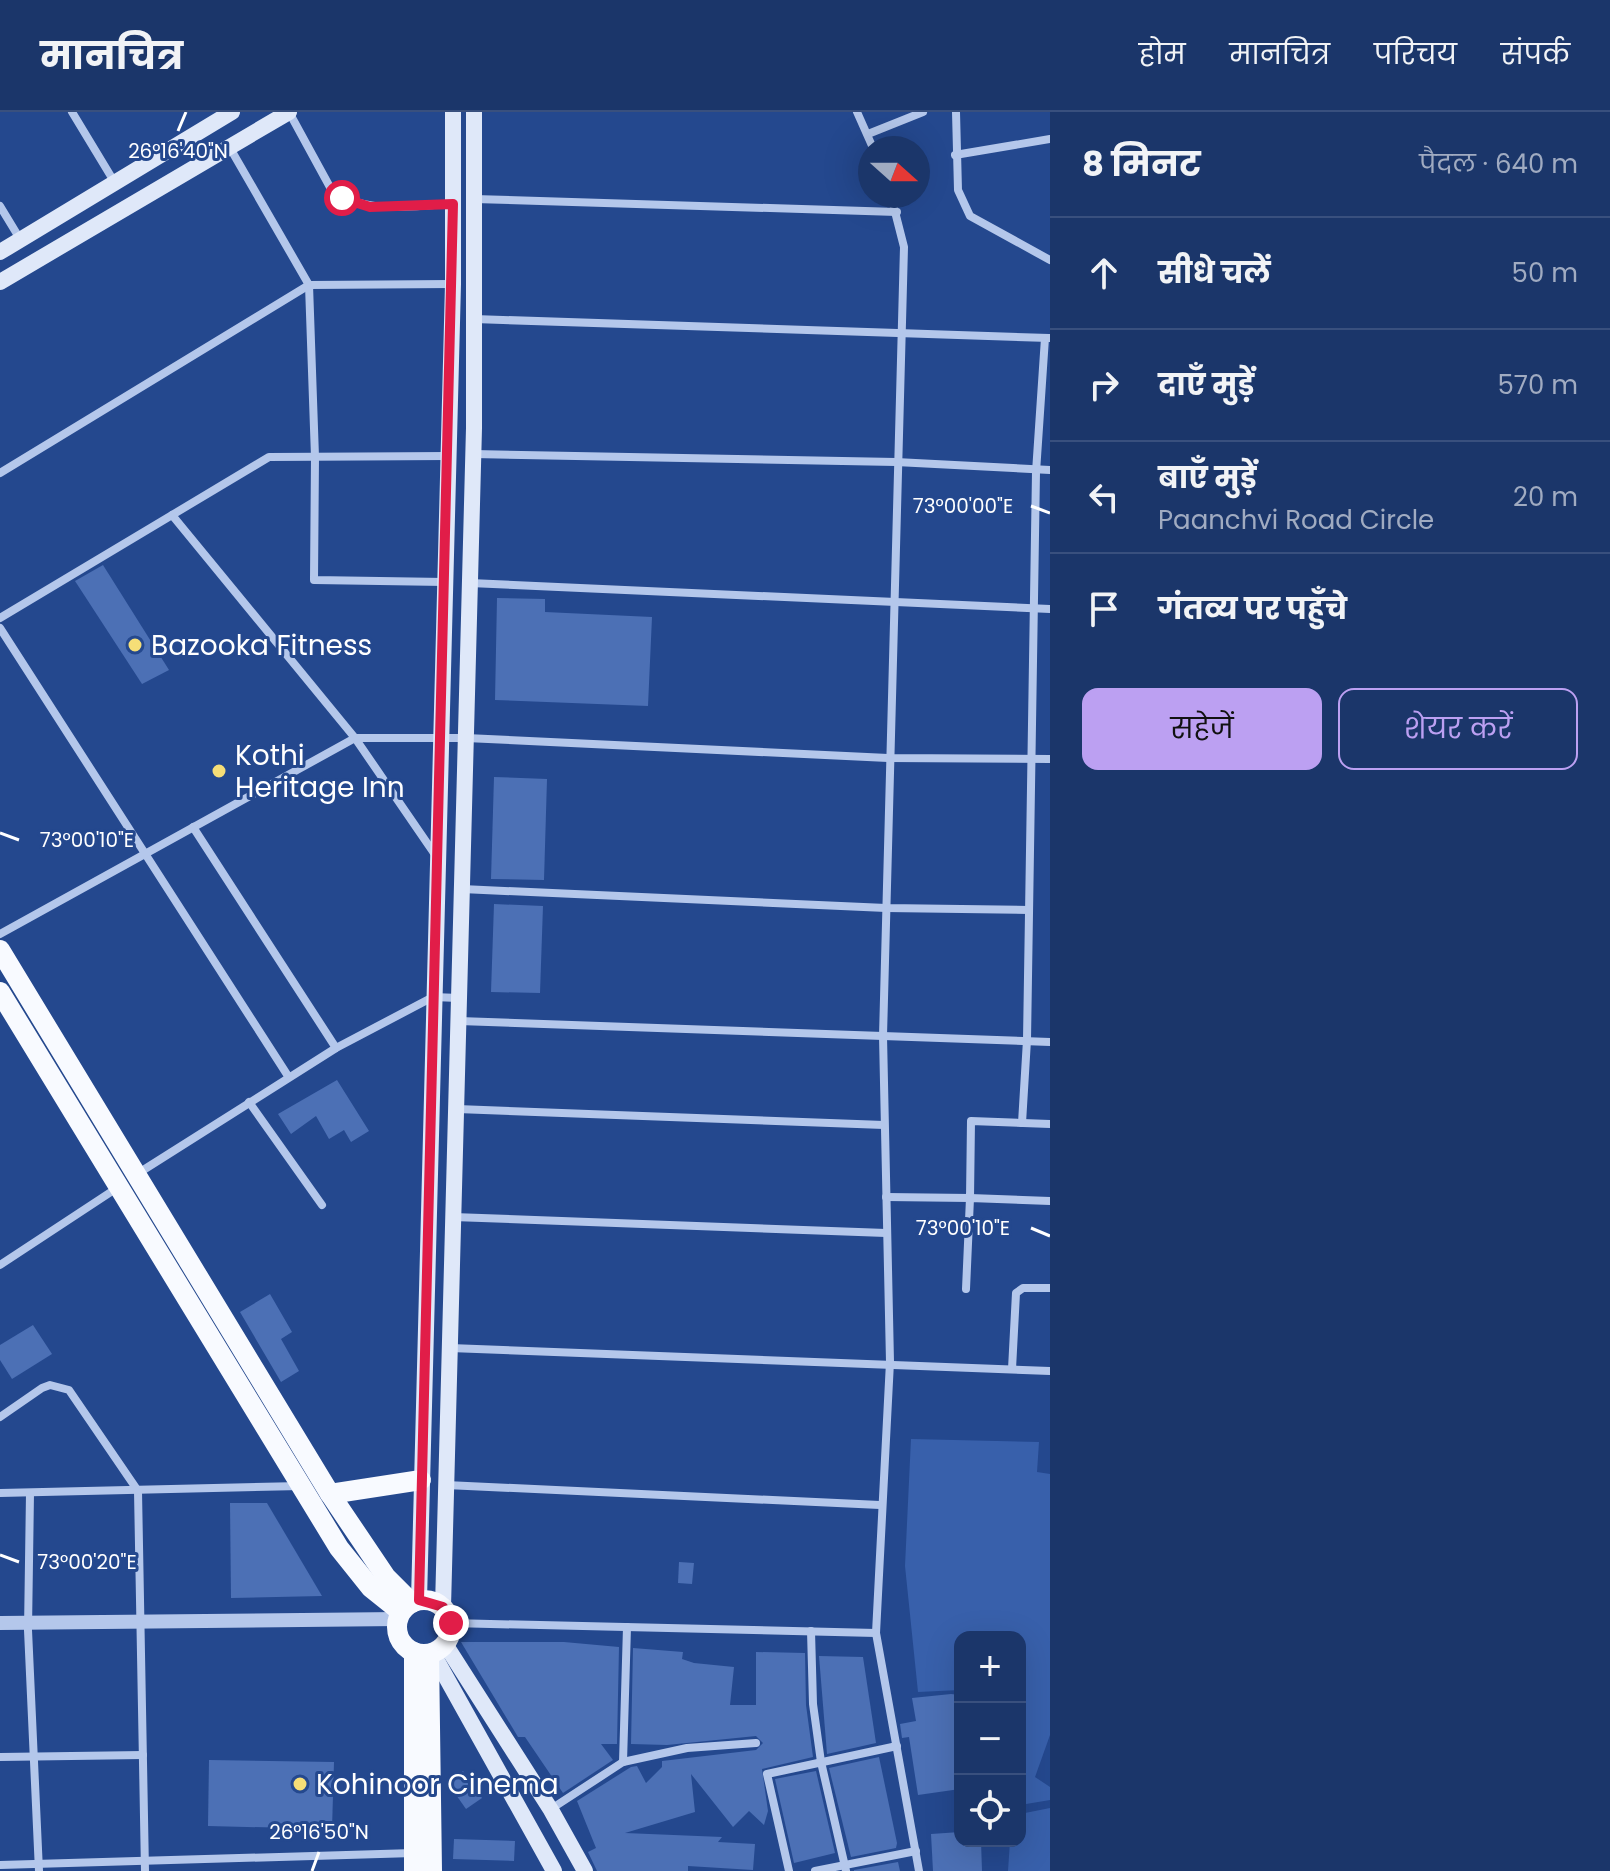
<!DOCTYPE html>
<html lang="hi">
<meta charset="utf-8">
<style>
body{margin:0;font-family:Poppins,"Noto Sans Devanagari",sans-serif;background:#243e70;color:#f1f3f6}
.controls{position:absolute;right:24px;bottom:24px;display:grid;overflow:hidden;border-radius:16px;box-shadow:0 8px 32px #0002}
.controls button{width:72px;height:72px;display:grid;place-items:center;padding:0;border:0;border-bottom:2px solid #39507e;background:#1b366a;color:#f1f3f6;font:40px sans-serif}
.compass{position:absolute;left:858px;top:24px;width:72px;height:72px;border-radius:50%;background:#1b366a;box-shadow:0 8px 32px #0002;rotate:111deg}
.stop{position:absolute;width:24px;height:24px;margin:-18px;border:6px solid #e11d48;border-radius:50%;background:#fff}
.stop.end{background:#e11d48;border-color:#fff;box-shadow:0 2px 8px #0008}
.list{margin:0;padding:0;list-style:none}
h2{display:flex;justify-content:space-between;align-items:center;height:104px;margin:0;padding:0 32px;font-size:34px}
h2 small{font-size:26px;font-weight:400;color:#a0abc1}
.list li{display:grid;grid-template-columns:52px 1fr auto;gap:24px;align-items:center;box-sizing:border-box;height:112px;padding:0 32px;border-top:2px solid #39507e}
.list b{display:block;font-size:30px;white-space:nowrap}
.list p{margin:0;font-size:26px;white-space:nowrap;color:#a0abc1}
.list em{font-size:26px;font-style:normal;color:#a0abc1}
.actions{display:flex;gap:16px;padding:24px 32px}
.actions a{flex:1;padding:18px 0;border:2px solid #bca0f2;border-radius:16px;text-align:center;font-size:28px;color:#bca0f2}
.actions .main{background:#bca0f2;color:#111}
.icon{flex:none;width:44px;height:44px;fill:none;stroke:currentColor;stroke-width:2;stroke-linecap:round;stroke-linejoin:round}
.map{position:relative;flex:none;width:1050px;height:1759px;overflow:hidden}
header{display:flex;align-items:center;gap:48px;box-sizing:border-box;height:112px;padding:0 40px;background:#1b366a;border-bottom:2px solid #39507e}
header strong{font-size:38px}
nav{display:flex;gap:44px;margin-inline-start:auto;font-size:28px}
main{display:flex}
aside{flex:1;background:#1b366a}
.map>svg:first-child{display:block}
.green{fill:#3860ab}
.building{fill:#4c70b5}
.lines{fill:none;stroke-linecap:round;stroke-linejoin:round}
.minor{stroke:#b4c7eb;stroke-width:8}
.tertiary{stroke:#b4c7eb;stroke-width:14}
.secondary{stroke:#dfe8f9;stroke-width:16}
.primary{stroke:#f8faff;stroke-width:20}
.route{stroke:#e11d48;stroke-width:10}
.ticks{fill:none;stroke:#fff;stroke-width:3}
.poi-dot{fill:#f6de77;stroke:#24488e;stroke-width:3}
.labels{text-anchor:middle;stroke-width:6;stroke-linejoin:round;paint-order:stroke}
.poi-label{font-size:28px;fill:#fff;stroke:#24488e;text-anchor:start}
.ticks-label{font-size:20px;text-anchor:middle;fill:#fff;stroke:#24488e;stroke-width:6;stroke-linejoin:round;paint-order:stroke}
</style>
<header>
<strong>मानचित्र</strong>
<nav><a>होम</a><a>मानचित्र</a><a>परिचय</a><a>संपर्क</a></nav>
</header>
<main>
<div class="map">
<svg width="1050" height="1759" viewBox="0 0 1050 1759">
<rect width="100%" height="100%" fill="#24488e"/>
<!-- green -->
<g class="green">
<polygon points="911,1327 1039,1330 1037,1360 1050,1362 1050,1623 1035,1665 1050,1675 1050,1688 1020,1693 1020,1525 960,1525 960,1578 918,1580 905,1454"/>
<polygon points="1050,1696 1050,1759 1008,1759 1010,1729 1020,1729 1020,1702"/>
</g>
<!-- building -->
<g class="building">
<polygon points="103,453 169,558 142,572 75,469"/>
<polygon points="497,486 545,487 545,500 652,505 648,594 495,588"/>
<polygon points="494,665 547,667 544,768 491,767"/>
<polygon points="494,792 543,794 540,881 491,880"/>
<polygon points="337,968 369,1019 351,1030 344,1018 329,1027 316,1004 291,1022 278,1002"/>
<polygon points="270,1182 292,1220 281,1227 299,1259 281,1270 240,1200"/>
<polygon points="33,1213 52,1242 12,1267 0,1248 0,1233"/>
<polygon points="230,1391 267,1391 322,1484 231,1486"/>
<polygon points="679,1450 694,1451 692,1472 678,1471"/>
<polygon points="461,1530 564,1530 619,1535 617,1632 601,1632 613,1648 563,1681 525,1625 518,1625"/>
<polygon points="633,1536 683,1540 682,1547 694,1551 734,1555 730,1593 756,1593 756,1540 805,1541 806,1593 813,1645 762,1657 768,1699 764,1713 749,1699 733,1715 691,1662 695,1700 625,1721 722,1725 718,1730 755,1732 753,1758 688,1754 688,1759 597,1759 588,1740 596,1736 577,1689 631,1655 637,1654 646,1671 662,1655 662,1649 756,1638 763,1631 756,1624 667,1633 631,1632"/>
<polygon points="819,1544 863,1545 876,1631 827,1642"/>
<polygon points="951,1582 960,1583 960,1677 918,1683 909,1625 902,1626 900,1612 916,1609 912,1586"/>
<polygon points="879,1645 897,1731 896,1736 851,1745 829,1656"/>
<polygon points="209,1648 334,1650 332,1717 208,1714"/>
<polygon points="463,1659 482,1686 466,1697 447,1670"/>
<polygon points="816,1659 835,1741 794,1751 775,1667"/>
<polygon points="960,1720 960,1729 981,1729 982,1759 933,1759 931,1722"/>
<polygon points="454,1727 515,1729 514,1749 453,1747"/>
<polygon points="898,1750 900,1759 854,1759 854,1758"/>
</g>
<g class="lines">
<!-- minor -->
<g class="minor">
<polyline points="72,0 115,71"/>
<path d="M289,0L331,77C365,104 411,93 452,92"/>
<polyline points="857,0 873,36"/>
<polyline points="956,0 958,78 970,104 1050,148"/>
<polyline points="868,22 923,0"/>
<polyline points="230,36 309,173 315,345 314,468 445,470"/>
<polyline points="955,43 1050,27"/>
<polyline points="891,84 904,135 883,924 890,1250 876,1521 919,1759"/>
<polyline points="474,87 897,100"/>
<polyline points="0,94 20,127"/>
<polyline points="474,207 1049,226"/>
<polyline points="473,342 896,350 1050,358"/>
<polyline points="0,361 309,173 452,172"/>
<polyline points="172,403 355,626 436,744"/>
<polyline points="470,471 1050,497"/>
<polyline points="0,506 269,345 449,344"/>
<polyline points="0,516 288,964"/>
<polyline points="193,715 336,936"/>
<polyline points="462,777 886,796 1029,798"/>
<polyline points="0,822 355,626 466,626 888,646 1050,647"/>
<polyline points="459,909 1050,930"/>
<polyline points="249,990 322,1093"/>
<polyline points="457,997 884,1013"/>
<polyline points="1022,1011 1027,928 1036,360 1045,226"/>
<polyline points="137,1062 336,936 433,885 459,886"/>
<polyline points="886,1085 970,1086 971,1009 1050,1012"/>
<polyline points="453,1105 886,1121"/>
<polyline points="0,1153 120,1074"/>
<polyline points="966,1177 970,1086 1050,1089"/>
<polyline points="450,1236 1050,1259"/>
<polyline points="1012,1257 1016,1181 1023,1176 1050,1176"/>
<polyline points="0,1305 42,1276 50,1273 69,1278 138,1379 145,1759"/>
<polyline points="446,1373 880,1393"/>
<polyline points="0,1381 301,1374"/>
<polyline points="30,1381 28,1518 39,1759"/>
<polyline points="451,1511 876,1521"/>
<polyline points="811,1519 813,1592 821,1650 846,1759"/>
<polyline points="0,1645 143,1643"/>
<polyline points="623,1650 627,1515"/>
<polyline points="551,1697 623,1650 687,1636 756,1631"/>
<polyline points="0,1753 414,1741"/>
<polyline points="789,1759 767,1662 897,1634"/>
<polyline points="815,1759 916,1739"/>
</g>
<!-- tertiary -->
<polyline class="tertiary" points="0,1511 399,1507"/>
<!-- secondary -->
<g class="secondary">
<polyline points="0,140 232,0"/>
<polyline points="0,170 289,0"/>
<polyline points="419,1488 453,172 453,0"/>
<polyline points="443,1495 474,316 474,0"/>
<polyline points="445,1532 551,1698 585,1759"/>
<polyline points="432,1540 554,1759"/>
</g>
<!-- primary -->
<g class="primary">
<polyline points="0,838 330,1382 386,1465 412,1491"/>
<polyline points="0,880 339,1436 371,1476 401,1500"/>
<polyline points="330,1382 421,1368"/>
<circle cx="424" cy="1515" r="27"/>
<polyline points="429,1542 432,1759"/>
<polyline points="414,1759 414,1540"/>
</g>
</g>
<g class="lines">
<!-- route -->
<polyline class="route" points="342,86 370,95 453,92 419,1488 443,1495 451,1511"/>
</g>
<!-- ticks -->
<path class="ticks" d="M178,19L186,0M1031,394L1050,401M0,721L19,728M1031,1116L1050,1124M0,1443L19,1450M312,1759L319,1740"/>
<!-- markers -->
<g class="poi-dot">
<circle cx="135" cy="533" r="8"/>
<circle cx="219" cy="659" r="8"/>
<circle cx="300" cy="1672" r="8"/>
</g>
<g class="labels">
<!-- poi labels -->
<g class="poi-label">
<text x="151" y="543">Bazooka Fitness</text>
<text x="235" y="653">Kothi<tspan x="235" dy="32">Heritage Inn</tspan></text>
<text x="316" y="1682">Kohinoor Cinema</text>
</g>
</g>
<g class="ticks-label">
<text x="178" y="46">26°16'40"N</text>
<text x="963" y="401">73°00'00"E</text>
<text x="87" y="735">73°00'10"E</text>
<text x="963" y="1123">73°00'10"E</text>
<text x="87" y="1457">73°00'20"E</text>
<text x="319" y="1727">26°16'50"N</text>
</g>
</svg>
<div class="controls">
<button>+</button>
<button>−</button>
<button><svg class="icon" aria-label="locate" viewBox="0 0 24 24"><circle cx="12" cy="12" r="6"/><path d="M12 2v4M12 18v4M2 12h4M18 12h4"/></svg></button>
</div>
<svg class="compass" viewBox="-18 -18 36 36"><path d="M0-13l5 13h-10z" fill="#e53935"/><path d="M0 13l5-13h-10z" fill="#a0abc1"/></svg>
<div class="stop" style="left:342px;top:86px"></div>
<div class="stop end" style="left:451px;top:1511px"></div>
</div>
<aside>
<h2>8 मिनट<small>पैदल · 640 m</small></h2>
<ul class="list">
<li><svg class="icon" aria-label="ahead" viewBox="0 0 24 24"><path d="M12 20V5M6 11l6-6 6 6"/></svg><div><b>सीधे चलें</b></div><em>50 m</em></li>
<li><svg class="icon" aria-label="right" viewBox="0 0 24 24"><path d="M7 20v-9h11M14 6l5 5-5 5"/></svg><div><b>दाएँ मुड़ें</b></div><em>570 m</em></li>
<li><svg class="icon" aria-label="left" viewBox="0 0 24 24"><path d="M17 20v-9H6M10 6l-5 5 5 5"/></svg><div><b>बाएँ मुड़ें</b><p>Paanchvi Road Circle</p></div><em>20 m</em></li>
<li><svg class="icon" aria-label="arrive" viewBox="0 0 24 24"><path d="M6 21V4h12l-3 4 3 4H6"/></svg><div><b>गंतव्य पर पहुँचे</b></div></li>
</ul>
<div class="actions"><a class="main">सहेजें</a><a>शेयर करें</a></div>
</aside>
</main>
